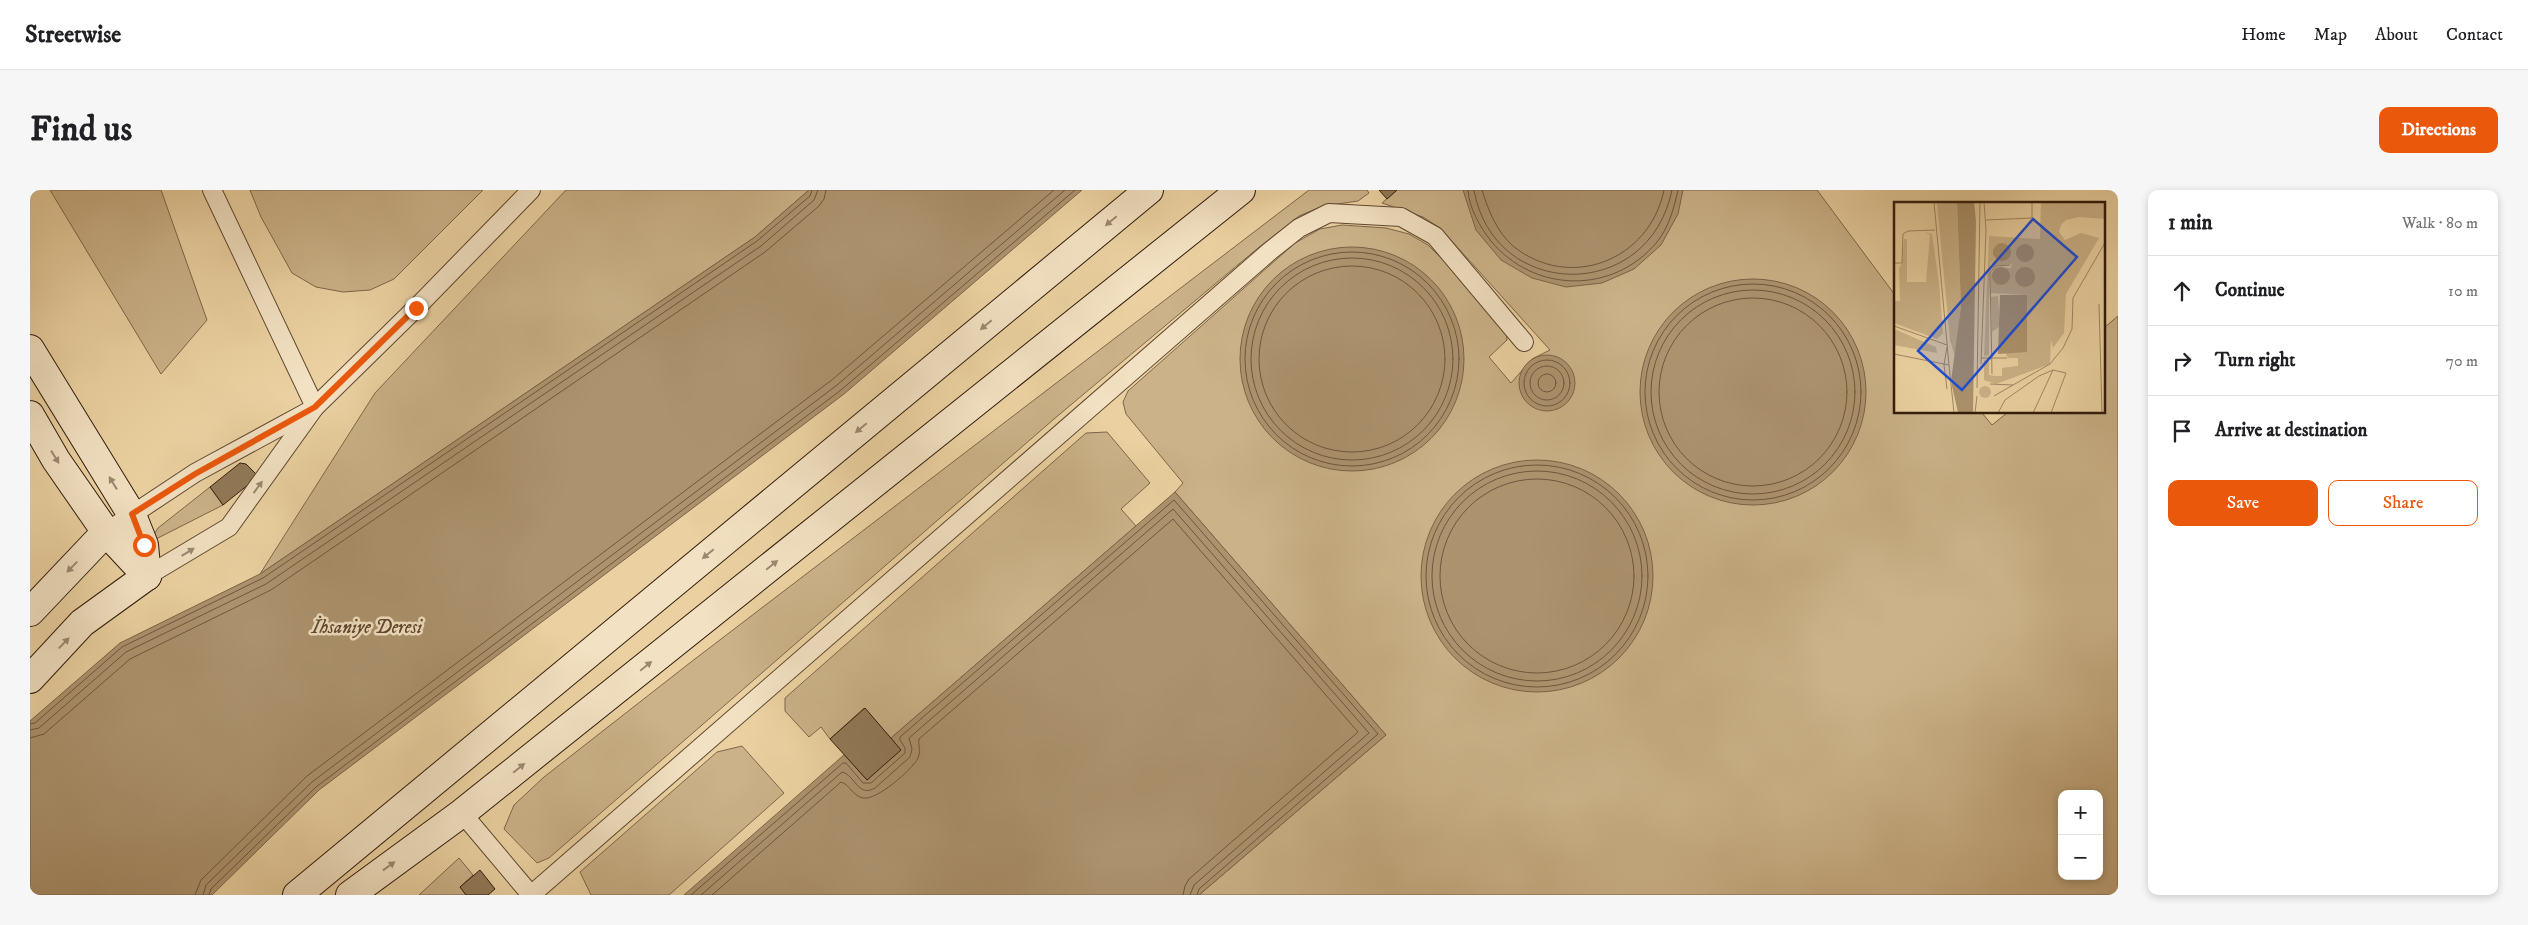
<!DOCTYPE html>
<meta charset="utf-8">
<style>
body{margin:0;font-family:"IM FELL DW Pica",serif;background:#f6f6f6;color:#202124}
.controls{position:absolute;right:15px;bottom:15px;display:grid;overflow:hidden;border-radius:10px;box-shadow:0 2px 8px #0003}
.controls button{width:45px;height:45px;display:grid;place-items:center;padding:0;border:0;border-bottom:1px solid #e0e0e0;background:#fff;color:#202124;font:25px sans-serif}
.stop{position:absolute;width:15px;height:15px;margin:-11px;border:4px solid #ea580c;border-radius:50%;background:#fff}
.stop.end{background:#ea580c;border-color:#fff;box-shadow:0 1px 5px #0008}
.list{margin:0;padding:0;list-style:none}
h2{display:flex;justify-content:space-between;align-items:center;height:65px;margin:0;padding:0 20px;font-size:21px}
h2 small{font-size:16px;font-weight:400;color:#757577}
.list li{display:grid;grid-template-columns:32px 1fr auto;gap:15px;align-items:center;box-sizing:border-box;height:70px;padding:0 20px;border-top:1px solid #e0e0e0}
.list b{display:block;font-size:19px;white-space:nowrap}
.list em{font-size:16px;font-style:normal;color:#757577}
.actions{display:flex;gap:10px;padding:15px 20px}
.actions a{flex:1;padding:11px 0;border:1px solid #ea580c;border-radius:10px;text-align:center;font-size:18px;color:#ea580c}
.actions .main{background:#ea580c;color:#fff}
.icon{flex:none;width:28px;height:28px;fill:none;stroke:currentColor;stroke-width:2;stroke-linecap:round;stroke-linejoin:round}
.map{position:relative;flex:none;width:2088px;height:705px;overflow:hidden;border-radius:10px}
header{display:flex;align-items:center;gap:30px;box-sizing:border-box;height:70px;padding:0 25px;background:#fff;border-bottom:1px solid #e0e0e0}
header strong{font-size:24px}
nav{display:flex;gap:28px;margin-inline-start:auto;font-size:18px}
.intro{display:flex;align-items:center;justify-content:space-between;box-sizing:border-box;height:120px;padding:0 30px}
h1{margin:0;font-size:35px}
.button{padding:12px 22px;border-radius:10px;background:#ea580c;color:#fff;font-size:18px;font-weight:700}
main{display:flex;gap:30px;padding:0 30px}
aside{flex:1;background:#fff;border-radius:10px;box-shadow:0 2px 8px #0003}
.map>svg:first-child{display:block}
.green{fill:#cbb288;stroke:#7e664a;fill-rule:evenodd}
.water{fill:#ac936e;stroke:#7b6346}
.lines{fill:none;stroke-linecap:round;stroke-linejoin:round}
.shore{stroke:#6e573c;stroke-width:1}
.building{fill:#927a59;stroke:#311b0b}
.lane-casing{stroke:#604830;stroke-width:20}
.secondary-casing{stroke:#311b0b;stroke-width:30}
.lane{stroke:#f2e1c2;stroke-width:18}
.secondary{stroke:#f2e1c2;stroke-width:28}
.oneway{fill:#9b8870}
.route{stroke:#ea580c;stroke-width:6}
.labels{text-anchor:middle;stroke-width:5;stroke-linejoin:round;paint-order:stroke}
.water-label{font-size:19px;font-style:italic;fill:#5c452e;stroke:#f2e1c2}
.inset-road{fill:none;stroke:#a18865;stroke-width:1}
.view{fill:#1d4ed8;fill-opacity:0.15;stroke:#1d4ed8;stroke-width:2.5}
.inset-edge{fill:none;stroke:#311b0b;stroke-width:2.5}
</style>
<header>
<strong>Streetwise</strong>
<nav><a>Home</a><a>Map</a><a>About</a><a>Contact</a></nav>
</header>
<div class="intro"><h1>Find us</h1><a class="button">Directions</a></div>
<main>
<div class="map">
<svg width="2088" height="705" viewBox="0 0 2088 705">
<rect width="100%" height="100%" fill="#ebd1a1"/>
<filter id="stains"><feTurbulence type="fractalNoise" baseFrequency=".004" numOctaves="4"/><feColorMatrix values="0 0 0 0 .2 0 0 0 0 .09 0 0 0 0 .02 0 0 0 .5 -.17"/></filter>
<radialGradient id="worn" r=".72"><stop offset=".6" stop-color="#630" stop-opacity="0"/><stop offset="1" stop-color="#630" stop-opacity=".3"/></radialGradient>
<!-- green -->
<g class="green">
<polygon points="20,0 131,0 177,130 131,184"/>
<polygon points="220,0 453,0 364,89 340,100 313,102 286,97 262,83 231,27"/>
<polygon points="536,0 779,0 725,47 230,384 345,203"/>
<polygon points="1279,0 1337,0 1339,3 1328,11 1293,16 1269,26 1228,58 1024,229 519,668 507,673 474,639 484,615 514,587 661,472"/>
<path d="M1367,0H1787L1865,105L1866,222L1952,223L1962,235L1977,223L2074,222V138L2088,126V705H1169L1356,545L1145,302L1153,293L1096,224L1093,212L1098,201L1265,53L1290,39L1312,35L1356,38L1379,44L1398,55L1416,73L1476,140L1477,150L1459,167L1481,193L1502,169L1520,160L1410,38L1393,27L1352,13ZM2032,604H2069V686H2032Z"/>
<polygon points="1077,242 1120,293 1091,319 1106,336 861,548 834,518 800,549 791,537 779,547 755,521 755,508 1056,243"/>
<polygon points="180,297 193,315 126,349 123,346 128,338"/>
<polygon points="712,556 754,603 639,705 561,705 550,682 687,562"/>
<polygon points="429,668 443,685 430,697 436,705 389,705"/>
</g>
<!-- water -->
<g class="water">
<polygon points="779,0 1052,0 814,204 289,600 182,705 0,705 0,531 90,453 230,384 725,47"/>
<polygon points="1433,0 1653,0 1648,24 1631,55 1604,79 1572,93 1536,97 1502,88 1471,70 1446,40"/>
<circle cx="1322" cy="169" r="112"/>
<circle cx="1723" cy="202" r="113"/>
<circle cx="1517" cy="193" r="28"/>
<circle cx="1507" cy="386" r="116"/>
<polygon points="1145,302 1356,545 1169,705 654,705 815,564 837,590 871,560 861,548"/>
</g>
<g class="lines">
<!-- shore -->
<g class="shore">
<path d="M1438,0C1439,18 1450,37 1461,51C1504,103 1583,105 1627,52C1639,37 1644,18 1648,0"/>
<path d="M1444,0C1463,111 1619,114 1642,0"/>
<path d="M1452,0C1458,20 1467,42 1483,56C1540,102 1620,70 1634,0"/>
<circle cx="1322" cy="169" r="107"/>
<circle cx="1322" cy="169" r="101"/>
<circle cx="1322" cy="169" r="93"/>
<circle cx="1723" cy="202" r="108"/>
<circle cx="1723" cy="202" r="102"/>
<circle cx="1723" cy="202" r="94"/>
<circle cx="1517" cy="193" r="23"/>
<circle cx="1517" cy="193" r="17"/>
<circle cx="1517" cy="193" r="9"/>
<circle cx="1507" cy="386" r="111"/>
<circle cx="1507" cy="386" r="105"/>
<circle cx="1507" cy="386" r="97"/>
<polyline points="0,534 5,533 92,457 233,388 727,51 780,6 782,0"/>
<polyline points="0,540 9,538 96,462 236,394 731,56 784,10 788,0"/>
<polyline points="0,548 14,544 100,469 241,400 735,62 789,16 794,9 796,0"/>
<polyline points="165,705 171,690 277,586 803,189 1024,0"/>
<polyline points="173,705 176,695 282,592 807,195 1035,0"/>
<polyline points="179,705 181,699 286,597 811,200 1045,0"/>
<polyline points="661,705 813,573 816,573 833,593 841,593 875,563 875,558 870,550 870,547 1144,310 1348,544 1169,699 1167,705"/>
<path d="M671,705L812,582C825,585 828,608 845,598L880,567L882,559L879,548L1143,319L1339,543L1164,695L1160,705"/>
<path d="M682,705L811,592C819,594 823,606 833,608C846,611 882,580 888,568C891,561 888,555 889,549L1143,329L1328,542L1159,689L1155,696L1153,705"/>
</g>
</g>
<!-- building -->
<g class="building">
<polygon points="1349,0 1367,0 1357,9"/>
<polygon points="210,273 216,274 226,284 224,290 193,315 180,297"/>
<polygon points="835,518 871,560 837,590 800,549"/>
<polygon points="450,680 465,699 458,705 436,705 430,697"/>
</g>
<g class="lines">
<!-- lane casing -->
<g class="lane-casing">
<g id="lane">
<polyline points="182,0 285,217"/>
<polyline points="76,342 165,283 281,220"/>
<polyline points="117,386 199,337 285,217 386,118 501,0"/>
<polyline points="432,623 501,705"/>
<polyline points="501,705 1240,61 1269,38 1299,23 1371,27 1405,46 1494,152"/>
</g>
</g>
<!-- secondary casing -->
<g class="secondary-casing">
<g id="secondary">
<polyline points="0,159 102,325 114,355 117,386"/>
<polyline points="0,225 26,270 76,342 117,386"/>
<polyline points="0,422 76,342"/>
<polyline points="0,489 52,433 117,386"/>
<polyline points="267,705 1119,0"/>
<polyline points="320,705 432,623 1211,0"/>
</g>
</g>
<!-- lane -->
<use href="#lane" class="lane"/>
<!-- secondary -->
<use href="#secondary" class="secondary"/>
</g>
<!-- one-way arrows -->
<defs><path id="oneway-solid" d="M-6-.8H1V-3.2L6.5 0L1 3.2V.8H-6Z" transform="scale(1.25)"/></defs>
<g class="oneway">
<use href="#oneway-solid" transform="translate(1081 31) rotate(140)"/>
<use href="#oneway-solid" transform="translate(956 135) rotate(140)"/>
<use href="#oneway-solid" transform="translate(831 238) rotate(140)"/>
<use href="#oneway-solid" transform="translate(25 267) rotate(58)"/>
<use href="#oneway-solid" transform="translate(83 293) rotate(-122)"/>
<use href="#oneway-solid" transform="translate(228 297) rotate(-54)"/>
<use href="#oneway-solid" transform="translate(158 362) rotate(-31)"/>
<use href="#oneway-solid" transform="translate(678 364) rotate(140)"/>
<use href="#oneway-solid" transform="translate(742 375) rotate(-39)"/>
<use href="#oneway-solid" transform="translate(42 377) rotate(134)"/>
<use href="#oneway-solid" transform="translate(34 453) rotate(-46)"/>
<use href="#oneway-solid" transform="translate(616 476) rotate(-39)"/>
<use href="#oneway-solid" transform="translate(489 578) rotate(-39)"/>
<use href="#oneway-solid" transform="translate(359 676) rotate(-36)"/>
</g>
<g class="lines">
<!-- route -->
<polyline class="route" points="114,355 102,324 165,284 285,217 386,118"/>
</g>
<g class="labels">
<!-- water labels -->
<g class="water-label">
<text x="337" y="443">İhsaniye Deresi</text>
</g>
</g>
<!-- overview -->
<g transform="translate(1864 12)">
<rect width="211" height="211" fill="#ebd1a1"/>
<path d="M43,0H63L67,105L61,155L56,138ZM147,0H211V17L185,15L172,18L167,23L165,30L171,38L187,31L205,36L172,92L170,131L159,146L157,138L156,162L102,182L90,178V158L95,160V173L102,174H108V166L124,164V156H114L111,150H133V93L97,91V72L101,65L117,66L118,62L99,64L97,60L95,97V153L90,154L95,34L146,37ZM31,30L38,32L45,81L49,131L43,137L0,121V99H6L5,66L8,61L10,37H13V80H32L36,33ZM104,94L106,124L98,130L97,95ZM0,127L42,145L43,151L0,143ZM85 190a6 6 0 1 1 12 0a6 6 0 1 1-12 0Z" fill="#cbb288"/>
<path d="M63,0H80L82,19L79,211H64L57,179L67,105ZM99 50a9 9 0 1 1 18 0a9 9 0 1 1-18 0ZM122 51a9 9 0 1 1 18 0a9 9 0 1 1-18 0ZM98 74a9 9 0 1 1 18 0a9 9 0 1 1-18 0ZM121 75a10 10 0 1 1 20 0a10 10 0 1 1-20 0ZM106,93H133V150L104,152Z" fill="#ac936e"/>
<path class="inset-road" d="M40,0L55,163M92,18L138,16V0M0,61H8L9,32L14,29L41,28M205,102L208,211M0,124L53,143M0,152L55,163M87,156H113M87,162L92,28L90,0M50,163L53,145M50,163L53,187M55,163L60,211M98,172L96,71L101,64L116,63M96,182L119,183L100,194M119,183L156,162L169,146L178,127L179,96L212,39M83,186L86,0M81,211L83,194M104,211L111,198L145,174L159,168L139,211M157,211L172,171L159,168"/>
<path class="view" d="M139,17L183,55L68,188L24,149Z"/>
<rect width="211" height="211" class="inset-edge"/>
</g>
<rect width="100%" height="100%" filter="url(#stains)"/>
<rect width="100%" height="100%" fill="url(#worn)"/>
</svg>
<div class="controls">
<button>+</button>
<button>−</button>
</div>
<div class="stop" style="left:114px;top:355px"></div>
<div class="stop end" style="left:386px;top:118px"></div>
</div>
<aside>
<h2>1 min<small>Walk · 80 m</small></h2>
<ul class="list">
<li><svg class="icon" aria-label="ahead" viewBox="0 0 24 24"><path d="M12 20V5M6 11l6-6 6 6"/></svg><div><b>Continue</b></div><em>10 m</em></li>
<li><svg class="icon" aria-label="right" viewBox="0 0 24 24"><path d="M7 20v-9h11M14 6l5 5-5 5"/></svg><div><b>Turn right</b></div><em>70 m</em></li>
<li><svg class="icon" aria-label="arrive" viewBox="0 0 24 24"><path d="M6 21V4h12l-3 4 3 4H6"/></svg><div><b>Arrive at destination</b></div></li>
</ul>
<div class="actions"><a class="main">Save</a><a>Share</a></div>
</aside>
</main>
